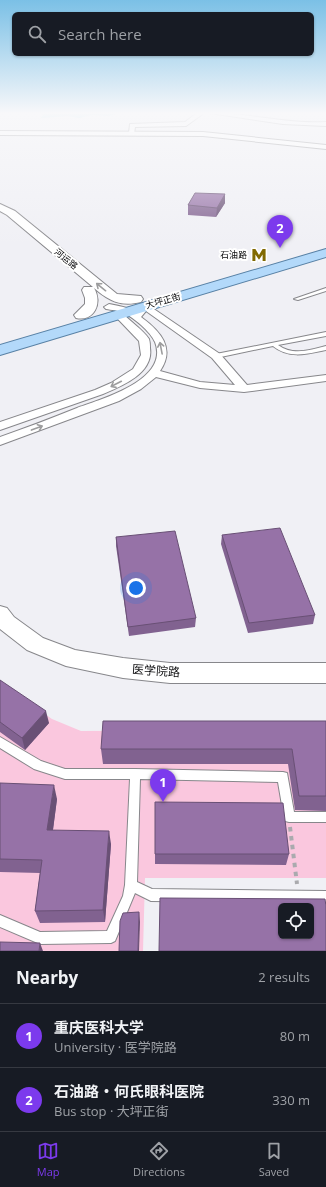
<!DOCTYPE html>
<meta charset="utf-8">
<style>
body{margin:0;font-family:"Open Sans","Noto Sans SC",sans-serif;background:#242831;color:#f1f3f6}
.controls{position:absolute;right:12px;bottom:12px;display:grid;overflow:hidden;border-radius:6px;box-shadow:0 1px 3px #0004}
.controls button{width:36px;height:36px;display:grid;place-items:center;padding:0;border:0;border-bottom:1px solid #363941;background:#171b24;color:#f1f3f6;font:20px sans-serif}
.you{position:absolute;left:136px;top:588px;width:14px;height:14px;margin:-10px;border:3px solid #fff;border-radius:50%;background:#1a73e8;box-shadow:0 0 0 6px #1a73e833}
.badge{display:grid;place-items:center;width:26px;height:26px;border-radius:50%;background:#7c3aed;color:#fff;font-size:13px;font-weight:700}
.pin{position:absolute;translate:-50% -33px;filter:drop-shadow(0 1px 2px #0008)}
.pin::after{content:'';position:absolute;top:21px;width:14px;height:12px;background:inherit;clip-path:polygon(0 0,100% 0,50% 100%)}
.list{margin:0;padding:0;list-style:none}
h2{display:flex;justify-content:space-between;align-items:center;height:52px;margin:0;padding:0 16px;font-size:17px}
h2 small{font-size:13px;font-weight:400;color:#9ea1a6}
.list li{display:grid;grid-template-columns:26px 1fr auto;gap:12px;align-items:center;box-sizing:border-box;height:64px;padding:0 16px;border-top:1px solid #363941}
.list b{display:block;font-size:15px;white-space:nowrap}
.list p{margin:0;font-size:13px;white-space:nowrap;color:#9ea1a6}
.list em{font-size:13px;font-style:normal;color:#9ea1a6}
.icon{flex:none;width:22px;height:22px;fill:none;stroke:currentColor;stroke-width:2;stroke-linecap:round;stroke-linejoin:round}
.map{position:relative;flex:none;width:326px;height:951px;overflow:hidden}
.search{position:absolute;background:#171b24;box-shadow:0 1px 3px #0004;left:12px;right:12px;top:12px;height:44px;display:flex;align-items:center;gap:10px;box-sizing:border-box;padding:0 14px;border-radius:6px;color:#9ea1a6;font-size:15px}
.sheet{height:180px;background:#171b24}
nav{display:flex;justify-content:space-around;align-items:center;box-sizing:border-box;height:56px;border-top:1px solid #363941;background:#171b24;font-size:11px;color:#9ea1a6}
nav a{display:grid;justify-items:center;gap:2px}
nav .on{color:#7c3aed}
.map>svg:first-child{display:block}
.green{fill:#fac7de}
.water{fill:#79d2e4}
.lines{fill:none;stroke-linecap:round;stroke-linejoin:round}
.service-casing{stroke:#87878b;stroke-width:2}
.minor-casing{stroke:#87878b;stroke-width:2}
.tertiary-casing{stroke:#87878b;stroke-width:2}
.secondary-casing{stroke:#87878b;stroke-width:2}
.primary-casing{stroke:#5881a5;stroke-width:2}
.path{stroke:#aaaaae;stroke-width:4;stroke-dasharray:4.5 4.5;stroke-linecap:butt}
.service{fill:#fff;fill-rule:evenodd}
.minor{fill:#fff;fill-rule:evenodd}
.tertiary{fill:#fff;fill-rule:evenodd}
.secondary{fill:#fff;fill-rule:evenodd}
.primary{fill:#b3d9fa;fill-rule:evenodd}
.wall{fill:#816290}
.shaded-wall{fill:#695075}
.building{fill:#9672a7;stroke:#695075;fill-rule:evenodd}
.oneway{stroke:#9d9d9e}
.labels{text-anchor:middle;stroke-width:4;stroke-linejoin:round;paint-order:stroke}
.far-poi-label{font-size:9px;fill:#0b0b0d;stroke:#fff;text-anchor:end}
.far-street-label{font-size:9px;fill:#0b0b0d;stroke:#fff}
.near-street-label{font-size:12px;fill:#0b0b0d;stroke:#fff}
</style>
<div class="map">
<svg width="326" height="951" viewBox="0 0 326 951">
<rect width="100%" height="100%" fill="#f0f0f5"/>
<!-- green -->
<polygon class="green" points="0,683 52,719 81,731 326,730 326,878 145,878 143,951 0,951"/>
<!-- water -->
<polygon class="water" points="40,113 119,113 109,116 92,115 79,118 68,116 41,118 43,115"/>
<g class="lines">
<!-- service casing -->
<g class="service-casing">
<g id="service">
<polygon points="326,288 326,291 298,300 294,299"/>
<path d="M326,332V336L278,345C293,356 310,350 326,346V350C307,354 289,359 273,346L216,358L213,356L216,354Z"/>
<polygon points="0,737 41,761 65,769 135,769 283,772 287,773 294,812 326,812 326,822 289,822 285,821 284,817 278,782 140,779 137,882 152,889 326,891 326,903 151,901 135,893 115,941 111,943 40,944 0,927 0,915 40,932 107,931 123,896 125,885 130,779 65,779 34,769 0,748"/>
</g>
</g>
<!-- minor casing -->
<g class="minor-casing">
<g id="minor">
<polygon points="197,113 204,113 186,126 135,127 134,134 129,133 130,124 185,122"/>
<path d="M210,113C249,113 287,124 326,122V126L283,124Z"/>
<path d="M145,303L220,354L247,385L326,375V381L244,392L200,388L156,377L141,389L119,401L0,445V437C26,428 52,418 77,408C102,399 170,380 155,342C150,331 134,318 124,313C118,310 111,310 106,309L104,307L109,304C119,306 128,307 136,313L142,304ZM146,311L212,358L235,385L200,382L160,371C176,348 160,331 141,317Z"/>
<path d="M119,312L122,313C129,320 144,331 149,339C150,342 150,346 150,348C154,373 122,386 103,394L0,430V422L95,390L111,383L133,369L141,355L139,341L116,317L114,315L116,313Z"/>
</g>
</g>
<!-- tertiary casing -->
<g class="tertiary-casing">
<g id="tertiary">
<polygon points="0,131 203,132 326,145 326,149 203,136 0,135"/>
<polygon points="0,606 7,608 14,617 43,638 75,650 123,658 170,663 326,663 326,683 170,683 123,678 66,666 27,650 0,629"/>
</g>
</g>
<!-- secondary casing -->
<g class="secondary-casing">
<path id="secondary" d="M0,204L15,211L117,294L141,296L143,299L141,302C121,307 109,301 94,288C103,303 94,322 76,318L74,315L85,304V298L82,290L84,287H93L7,215L0,211Z"/>
</g>
<!-- primary casing -->
<g class="primary-casing">
<polygon id="primary" points="326,249 326,257 0,355 0,345"/>
</g>
<!-- path -->
<polyline class="path" points="290,827 297,884"/>
<!-- service -->
<use href="#service" class="service"/>
<!-- minor -->
<use href="#minor" class="minor"/>
<!-- tertiary -->
<use href="#tertiary" class="tertiary"/>
<!-- secondary -->
<use href="#secondary" class="secondary"/>
<!-- primary -->
<use href="#primary" class="primary"/>
</g>
<!-- wall -->
<g class="wall">
<polygon points="225,194 225,203 216,217 188,215 188,205"/>
<polygon points="222,535 315,615 313,624 248,633 221,544"/>
<polygon points="116,537 196,618 195,627 129,636 116,546"/>
<polygon points="0,680 49,723 25,750 0,732"/>
<polygon points="326,721 326,811 295,810 288,764 103,764 101,749"/>
<polygon points="0,783 57,799 53,830 111,844 105,922 40,923 35,911 40,873 0,872"/>
<polygon points="155,854 289,854 286,865 155,864"/>
</g>
<!-- shaded-wall -->
<g class="shaded-wall">
<polygon points="225,194 225,203 216,217 217,208"/>
<polygon points="46,711 49,723 25,750 22,738"/>
<polygon points="54,785 57,799 51,844 47,830"/>
<polygon points="109,831 111,844 105,922 103,910"/>
<polygon points="139,912 140,922 139,951 138,951"/>
<polygon points="40,943 43,951 39,951"/>
</g>
<!-- building -->
<g class="building">
<polygon points="195,193 225,194 217,208 188,205"/>
<polygon points="280,528 315,615 249,623 222,535"/>
<polygon points="175,531 196,618 128,627 116,537"/>
<polygon points="0,680 46,711 22,738 0,722"/>
<polygon points="103,721 326,721 326,796 299,796 292,749 101,749"/>
<polygon points="0,783 54,785 47,830 109,831 103,910 35,911 42,860 0,859"/>
<polygon points="155,802 283,803 289,854 155,854"/>
<path d="M160,898L325,899L326,906V951H159ZM281,906H311V936H281Z"/>
<polygon points="139,912 138,951 119,951 120,921 123,913"/>
<polygon points="0,942 40,943 39,951 0,951"/>
</g>
<!-- one-way arrows -->
<defs><path id="oneway-shaft" d="M-6 0H5M1.5-3L5.5 0L1.5 3" fill="none" stroke-width="1.6" stroke-linecap="round" stroke-linejoin="round"/></defs>
<g class="oneway">
<use href="#oneway-shaft" transform="translate(101 287) rotate(-141)"/>
<use href="#oneway-shaft" transform="translate(161 348) rotate(-101)"/>
<use href="#oneway-shaft" transform="translate(116 384) rotate(153)"/>
<use href="#oneway-shaft" transform="translate(37 428) rotate(-20)"/>
</g>
<!-- sky -->
<linearGradient id="sky" x2="0" y2="1"><stop stop-color="#7bc0e6"/><stop offset="0.46" stop-color="#f8f8fa"/><stop offset="1" stop-color="#f8f8fa" stop-opacity="0"/></linearGradient>
<rect width="326" height="246" fill="url(#sky)"/>
<!-- icons -->
<defs>
<g id="metro-bare" transform="scale(1.2)"><path d="M-5.5 5V-5H-3L0 0L3-5H5.5V5H3V-.5L0 4L-3-.5V5Z" fill="#816901" stroke="#fff" stroke-width="2.5" paint-order="stroke"/></g>
</defs>
<g fill-rule="evenodd">
<use href="#metro-bare" x="259" y="255"/>
</g>
<g class="labels">
<!-- far-poi labels -->
<g class="far-poi-label">
<text x="247" y="258">石油路</text>
</g>
<!-- far-street labels -->
<g class="far-street-label">
<text transform="translate(66 259) rotate(39)" y="3">河运路</text>
<text transform="translate(163 301) rotate(-16)" y="3">大坪正街</text>
</g>
<!-- near-street labels -->
<g class="near-street-label">
<text transform="translate(156 671) rotate(4)" y="4">医学院路</text>
</g>
</g>
</svg>
<div class="controls">
<button><svg class="icon" aria-label="locate" viewBox="0 0 24 24"><circle cx="12" cy="12" r="6"/><path d="M12 2v4M12 18v4M2 12h4M18 12h4"/></svg></button>
</div>
<div class="you"></div>
<div class="pin badge" style="left:163px;top:802px">1</div>
<div class="pin badge" style="left:280px;top:248px">2</div>
<div class="search"><svg class="icon" aria-label="search" viewBox="0 0 24 24"><circle cx="10" cy="10" r="6"/><path d="M15 15l6 6"/></svg>Search here</div>
</div>
<section class="sheet">
<h2>Nearby<small>2 results</small></h2>
<ul class="list">
<li><span class="badge">1</span><div><b>重庆医科大学</b><p>University · 医学院路</p></div><em>80 m</em></li>
<li><span class="badge">2</span><div><b>石油路‧何氏眼科医院</b><p>Bus stop · 大坪正街</p></div><em>330 m</em></li>
</ul>
</section>
<nav>
<a class="on"><svg class="icon" aria-label="map" viewBox="0 0 24 24"><path d="M3 6l6-2 6 2 6-2v14l-6 2-6-2-6 2zM9 4v14M15 6v14"/></svg>Map</a>
<a><svg class="icon" aria-label="directions" viewBox="0 0 24 24"><path d="M12 3l9 9-9 9-9-9zM9 14v-3h6M13 9l2 2-2 2"/></svg>Directions</a>
<a><svg class="icon" aria-label="saved" viewBox="0 0 24 24"><path d="M7 4h10v16l-5-4-5 4z"/></svg>Saved</a>
</nav>
